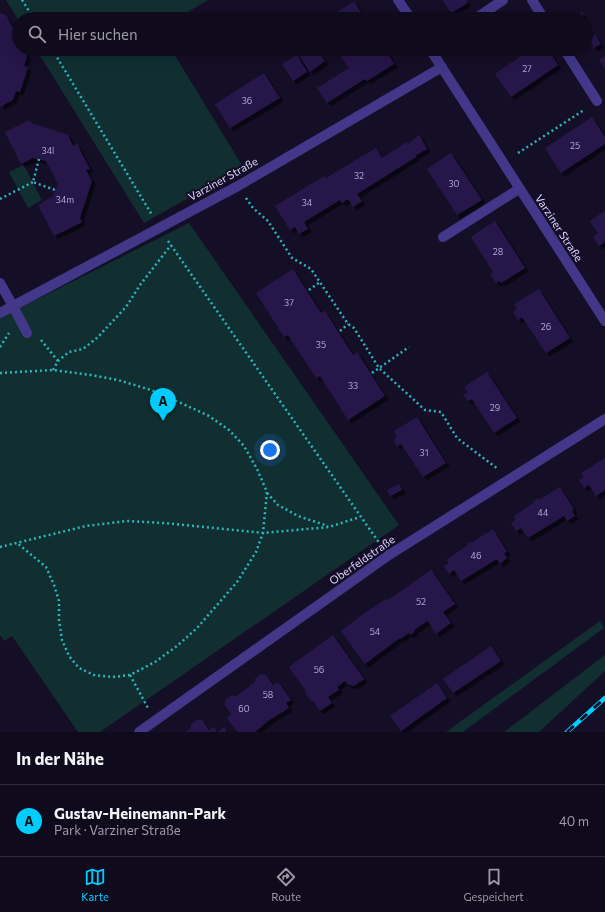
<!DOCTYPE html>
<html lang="de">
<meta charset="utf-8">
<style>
body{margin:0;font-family:Commissioner,sans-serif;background:#1e182a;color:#f1f3f6}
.you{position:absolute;left:270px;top:450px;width:14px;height:14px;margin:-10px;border:3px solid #fff;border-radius:50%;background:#1a73e8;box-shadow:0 0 0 6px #1a73e833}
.badge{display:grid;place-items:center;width:26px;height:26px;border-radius:50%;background:#0cf;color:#111;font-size:13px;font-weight:700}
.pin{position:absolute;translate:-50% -33px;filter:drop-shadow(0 1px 2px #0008)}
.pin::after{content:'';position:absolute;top:21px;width:14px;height:12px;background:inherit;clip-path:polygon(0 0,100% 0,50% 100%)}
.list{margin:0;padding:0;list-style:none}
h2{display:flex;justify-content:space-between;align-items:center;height:52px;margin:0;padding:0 16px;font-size:17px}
h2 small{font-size:13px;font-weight:400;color:#9c9aa4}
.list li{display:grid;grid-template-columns:26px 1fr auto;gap:12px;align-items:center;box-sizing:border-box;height:72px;padding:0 16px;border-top:1px solid #302b3b}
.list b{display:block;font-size:15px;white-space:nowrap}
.list p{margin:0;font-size:13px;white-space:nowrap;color:#9c9aa4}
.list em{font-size:13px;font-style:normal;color:#9c9aa4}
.icon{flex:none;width:22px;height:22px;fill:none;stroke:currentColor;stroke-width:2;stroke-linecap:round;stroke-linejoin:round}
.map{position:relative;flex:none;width:605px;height:732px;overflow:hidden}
.search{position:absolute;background:#100a1d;box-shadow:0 4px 16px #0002;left:12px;right:12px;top:12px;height:44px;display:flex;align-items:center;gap:10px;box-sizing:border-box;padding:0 14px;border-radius:22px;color:#9c9aa4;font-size:15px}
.sheet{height:124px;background:#100a1d}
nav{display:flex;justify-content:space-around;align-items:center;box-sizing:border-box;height:56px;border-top:1px solid #302b3b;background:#100a1d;font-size:11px;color:#9c9aa4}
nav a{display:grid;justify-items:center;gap:2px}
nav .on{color:#0cf}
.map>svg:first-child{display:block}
.green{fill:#112f31}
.building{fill:#271949;filter:url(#shadow)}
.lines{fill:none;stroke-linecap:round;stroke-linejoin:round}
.path{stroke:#29b8be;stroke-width:2.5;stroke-dasharray:2 3;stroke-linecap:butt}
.minor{stroke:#423788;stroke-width:10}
.rail-casing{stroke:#0cf;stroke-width:4.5}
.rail{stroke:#150e27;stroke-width:3;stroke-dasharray:9;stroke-linecap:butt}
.labels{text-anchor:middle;stroke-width:4;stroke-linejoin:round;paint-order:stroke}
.number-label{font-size:9px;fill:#b0a5d2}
.street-label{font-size:11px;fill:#ddd4ff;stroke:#150e27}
</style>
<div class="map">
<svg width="605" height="732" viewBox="0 0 605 732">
<defs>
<filter id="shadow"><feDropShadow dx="3.5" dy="3.5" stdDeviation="0" flood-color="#0009"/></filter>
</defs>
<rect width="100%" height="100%" fill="#150e27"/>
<!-- green -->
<g class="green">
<polygon points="6,0 208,0 176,19 19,19 19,21"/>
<polygon points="36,49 171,49 243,167 144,223"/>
<polygon points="24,165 42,200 28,208 9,172"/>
<polygon points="189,223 399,525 100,732 78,732 12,636 4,641 0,635 0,318"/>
<polygon points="600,621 604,628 463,732 446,732"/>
<polygon points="605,655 605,671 539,732 504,732"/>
</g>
<!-- building -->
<g class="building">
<polygon points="442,0 467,0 466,4 453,12 450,11"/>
<polygon points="354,1 365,19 327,19"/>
<polygon points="582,12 585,19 570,19"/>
<polygon points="0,13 6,15 19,40 19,49 24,49 27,56 24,66 28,67 20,92 16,91 13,100 0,107"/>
<polygon points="596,35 601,44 594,48 589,38"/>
<polygon points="295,49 316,49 325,61 310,72"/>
<polygon points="346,49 385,49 394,64 367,81 365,79 327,103 317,88 349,68 341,57 348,52"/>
<polygon points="531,49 548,49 558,65 511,97 495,74"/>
<polygon points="297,55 307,72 293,81 282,64"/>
<polygon points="605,56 605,68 599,60"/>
<polygon points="264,73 280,98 230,128 215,104"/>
<polygon points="592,117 605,137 605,144 561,173 545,148"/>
<polygon points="29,120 31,123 68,135 73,146 77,144 90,169 86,170 92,181 80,218 82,222 54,236 38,205 53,196 58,184 46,161 33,158 21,164 5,132"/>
<polygon points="419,135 427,149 415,156 416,157 357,194 362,201 353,207 348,199 342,203 340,200 304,222 308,229 299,234 295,227 290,230 275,206 324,176 330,184 326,178 376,148 382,158 407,142 408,144"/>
<polygon points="451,153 482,200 457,215 427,169"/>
<polygon points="605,211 605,242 599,246 593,237 598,233 590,221"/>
<polygon points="495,221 525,268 501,283 499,281 496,283 490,274 493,272 471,237"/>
<polygon points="293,269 321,313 325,311 353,355 357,352 385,396 348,420 320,376 316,378 288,335 284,337 256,293"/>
<polygon points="539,289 570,338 546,353 522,317 518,320 513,312 517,309 514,304"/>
<polygon points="487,372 517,418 494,433 472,399 468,401 463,395 468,392 464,387"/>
<polygon points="417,417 446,463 423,477 401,444 397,446 394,440 397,437 394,431"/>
<polygon points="605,458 605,490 596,496 589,485 584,488 579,480 584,477 581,473"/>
<polygon points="399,484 402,490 390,496 387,490"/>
<polygon points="560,487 574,509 572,511 575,516 567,521 564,516 528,538 521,528 516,531 511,523 516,520 514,516 535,502 534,501 538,498 539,500"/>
<polygon points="493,529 507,552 504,553 507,558 500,564 497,559 461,581 454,570 449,574 444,566 449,563 447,559 468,545 467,544 470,542 471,543"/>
<polygon points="431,570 455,604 443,612 451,623 436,634 428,621 414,630 415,631 411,635 409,633 400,639 400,638 365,664 341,631 366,612 386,599 388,600"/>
<polygon points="333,635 364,679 354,686 347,684 345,681 337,687 339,690 328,697 332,703 320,711 312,700 311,701 305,692 306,691 289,667"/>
<polygon points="491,646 501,661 453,693 443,679"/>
<polygon points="261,674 266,675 273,685 278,682 291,700 286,703 289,708 268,721 255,732 237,732 227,718 231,714 224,704 226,703 225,700 232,695 235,697 255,682 255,679"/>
<polygon points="437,683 447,698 401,731 390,716"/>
<polygon points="197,720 202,720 209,730 214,727 217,732 185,732 191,728 191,724"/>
<polygon points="224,727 227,732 218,732"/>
</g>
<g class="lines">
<!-- path -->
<g class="path">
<polyline points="22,0 34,19"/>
<polyline points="52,49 152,215"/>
<polyline points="518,153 584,110"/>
<polyline points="39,159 33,182 55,190"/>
<polyline points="246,198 253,208 268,221 292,258 311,269 348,324 354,328 379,368 425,410 441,412 457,438 498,469"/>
<polyline points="0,199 33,182"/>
<polyline points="168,241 380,544"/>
<polyline points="309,290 320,282"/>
<polyline points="340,331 348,324"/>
<polyline points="41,340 58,361"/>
<polyline points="0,347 9,333"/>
<polyline points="53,370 58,361 69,352 83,349 98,337 126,307 140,285 171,245"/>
<polyline points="0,373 53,370 91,375 118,380 151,390 181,403 209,416 229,430 244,446 257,469 267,492 263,533 256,552 237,582 197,628 177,646 155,662 130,675 113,677 94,675 79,668 69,656 62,640 59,620 59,601 54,585 46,567 17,543"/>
<polyline points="372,373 409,347"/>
<polyline points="267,493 278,505 298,516 328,526"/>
<polyline points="0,547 86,526 127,521 164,523 263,533 329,527 360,517"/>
<polyline points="130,675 148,708"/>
</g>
<!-- minor -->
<g class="minor">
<polyline points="398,0 411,19"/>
<polyline points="532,0 544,19"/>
<polyline points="475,19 503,0"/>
<polyline points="430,49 605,321"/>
<polyline points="564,49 597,101"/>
<polyline points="443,237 519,189"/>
<polyline points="0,283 13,306 238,186 442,67"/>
<polyline points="0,313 13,306 27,333"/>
<polyline points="139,732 389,555 605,419"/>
</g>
<!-- rail casing -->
<g class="rail-casing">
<polyline id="rail" points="567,732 605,698"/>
</g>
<!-- rail -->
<use href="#rail" class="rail"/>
</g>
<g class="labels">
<!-- number labels -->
<g class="number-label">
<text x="527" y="72">27</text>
<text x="247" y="104">36</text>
<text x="575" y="149">25</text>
<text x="48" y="154">34l</text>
<text x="359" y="179">32</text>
<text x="454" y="187">30</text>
<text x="65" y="203">34m</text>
<text x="307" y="206">34</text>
<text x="498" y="255">28</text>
<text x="289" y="306">37</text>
<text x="546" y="330">26</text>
<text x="321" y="348">35</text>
<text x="353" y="389">33</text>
<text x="495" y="411">29</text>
<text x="424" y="456">31</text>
<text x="543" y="516">44</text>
<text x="476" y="559">46</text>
<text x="421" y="605">52</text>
<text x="375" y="635">54</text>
<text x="319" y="673">56</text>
<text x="268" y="698">58</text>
<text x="244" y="712">60</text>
</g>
<!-- street labels -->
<g class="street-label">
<text transform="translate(223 179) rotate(-29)" y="4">Varziner Straße</text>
<text transform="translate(559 228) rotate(57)" y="4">Varziner Straße</text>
<text transform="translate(362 560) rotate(-35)" y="4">Oberfeldstraße</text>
</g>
</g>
</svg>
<div class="you"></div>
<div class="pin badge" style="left:163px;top:421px">A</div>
<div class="search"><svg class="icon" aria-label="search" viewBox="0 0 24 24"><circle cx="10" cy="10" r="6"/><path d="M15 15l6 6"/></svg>Hier suchen</div>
</div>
<section class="sheet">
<h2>In der Nähe<small></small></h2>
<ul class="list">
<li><span class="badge">A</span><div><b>Gustav-Heinemann-Park</b><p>Park · Varziner Straße</p></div><em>40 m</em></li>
</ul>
</section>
<nav>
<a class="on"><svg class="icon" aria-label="map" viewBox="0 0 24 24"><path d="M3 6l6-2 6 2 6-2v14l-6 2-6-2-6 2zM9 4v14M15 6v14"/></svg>Karte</a>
<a><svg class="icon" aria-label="directions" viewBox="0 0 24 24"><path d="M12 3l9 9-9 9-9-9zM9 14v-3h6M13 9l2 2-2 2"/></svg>Route</a>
<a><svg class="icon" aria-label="saved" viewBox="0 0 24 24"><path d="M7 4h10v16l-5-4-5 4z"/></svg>Gespeichert</a>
</nav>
